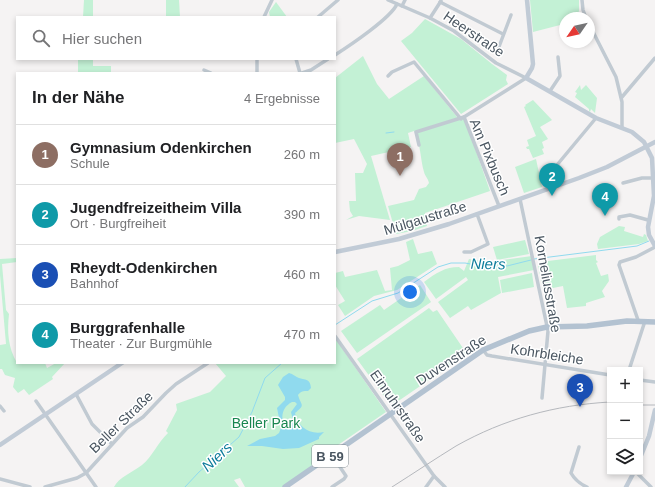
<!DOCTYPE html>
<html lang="de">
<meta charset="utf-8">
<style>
body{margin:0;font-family:Arial,sans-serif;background:#f6f6f6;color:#202124}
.controls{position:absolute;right:12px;bottom:12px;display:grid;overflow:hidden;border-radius:0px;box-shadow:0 2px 6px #0003}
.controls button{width:36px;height:36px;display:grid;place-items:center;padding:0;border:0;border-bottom:1px solid #e0e0e0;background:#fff;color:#202124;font:20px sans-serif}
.compass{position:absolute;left:559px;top:12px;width:36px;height:36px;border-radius:50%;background:#fff;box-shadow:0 2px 6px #0003;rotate:236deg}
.you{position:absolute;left:410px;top:292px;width:14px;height:14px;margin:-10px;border:3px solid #fff;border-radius:50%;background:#1a73e8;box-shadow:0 0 0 6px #1a73e833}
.badge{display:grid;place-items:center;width:26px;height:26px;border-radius:50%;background:#1a73e8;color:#fff;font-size:13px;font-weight:700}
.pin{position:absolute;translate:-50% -33px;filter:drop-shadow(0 1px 2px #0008)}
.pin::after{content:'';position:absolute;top:21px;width:14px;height:12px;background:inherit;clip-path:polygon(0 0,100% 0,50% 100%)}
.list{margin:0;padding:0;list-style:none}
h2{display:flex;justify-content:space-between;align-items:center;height:52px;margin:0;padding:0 16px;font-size:17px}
h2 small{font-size:13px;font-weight:400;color:#757577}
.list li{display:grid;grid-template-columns:26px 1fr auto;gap:12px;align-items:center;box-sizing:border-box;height:60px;padding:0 16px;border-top:1px solid #e0e0e0}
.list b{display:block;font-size:15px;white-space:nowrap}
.list p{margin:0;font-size:13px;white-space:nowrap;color:#757577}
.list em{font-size:13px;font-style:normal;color:#757577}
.icon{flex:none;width:22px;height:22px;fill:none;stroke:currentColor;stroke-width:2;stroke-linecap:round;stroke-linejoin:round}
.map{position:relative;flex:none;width:655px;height:487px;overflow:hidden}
.search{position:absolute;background:#fff;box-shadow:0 2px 6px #0003;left:16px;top:16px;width:320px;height:44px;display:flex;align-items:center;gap:10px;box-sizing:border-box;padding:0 14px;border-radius:0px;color:#757577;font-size:15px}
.panel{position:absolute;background:#fff;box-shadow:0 2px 6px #0003;left:16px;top:72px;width:320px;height:292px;border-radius:0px}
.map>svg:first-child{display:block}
.green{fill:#c3f1d5}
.water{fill:#90daee;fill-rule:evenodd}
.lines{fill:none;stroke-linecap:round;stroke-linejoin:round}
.stream{stroke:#90daee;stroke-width:1}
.street{stroke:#c1cad2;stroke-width:3.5}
.secondary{stroke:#c1cbd6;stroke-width:4.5}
.primary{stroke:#b3c2d1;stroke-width:5.5}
.rail{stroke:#b5b8bd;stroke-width:1}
.labels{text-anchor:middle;stroke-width:3;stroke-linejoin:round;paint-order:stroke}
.shield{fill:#fff;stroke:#808990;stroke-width:1}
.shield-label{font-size:13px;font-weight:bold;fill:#4a5661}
.street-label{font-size:14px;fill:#4a5661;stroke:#fff}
.park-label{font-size:14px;fill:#17864f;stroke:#fff}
.water-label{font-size:15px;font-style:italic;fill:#0c7c9b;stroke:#fff}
</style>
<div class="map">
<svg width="655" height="487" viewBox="0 0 655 487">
<rect width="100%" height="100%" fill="#f5f3f3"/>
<!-- green -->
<g class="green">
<polygon points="84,0 93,0 93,17 83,17"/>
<polygon points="166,0 179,0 180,17 166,17"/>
<polygon points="530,0 579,0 579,11 578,13 580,18 565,18 565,25 564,24 533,32"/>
<polygon points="276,2 287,17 270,17 269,12"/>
<polygon points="425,19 461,39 492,64 507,75 506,80 508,84 461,114 401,41 412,33"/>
<path d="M363,56L377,84L389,99L424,76L457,117H464L490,191L425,213L427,226L412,231L396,234L388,206L414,200L419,189L426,187L429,183C428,178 425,176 424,172C420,158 421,144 414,131L408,133L411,147L371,156L390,220L359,216L346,220L353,216L350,211L349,201H356L355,173H363L367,164L354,139L335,143V78Z"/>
<polygon points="78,59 93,59 93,66 111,66 111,73 78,73"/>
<polygon points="580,85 581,90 586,85 597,98 595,113 591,109 590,112 589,111 589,109 575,97 577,93 575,92"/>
<polygon points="533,100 552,120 540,127 548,139 542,142 544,148 542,149 544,154 533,158 529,149 527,149 526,147 529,146 527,140 536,136 524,107 526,106 525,105"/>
<polygon points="536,159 542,187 524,193 515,167"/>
<polygon points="619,226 625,227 624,231 643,237 644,234 646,235 648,241 639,244 598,249 597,244 600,237"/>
<polygon points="413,239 418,254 432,251 437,264 397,290 374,296 345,316 338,305 345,301 335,285 335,273 343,271 345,277 377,270 385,291 392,290 390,268 398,266 410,260 406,242"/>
<polygon points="525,240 529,254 497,260 493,247"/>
<polygon points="596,255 596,260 598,262 596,263 601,276 608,274 609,281 602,291 605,297 586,303 586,306 567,308 563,286 543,290 538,265 540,262"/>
<path d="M532,256L534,270L498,277L501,293L471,310L468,306L450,318L438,302L468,280L466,277L436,299L424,282C436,273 445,267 459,267L464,271L469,259L488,262Z"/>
<path d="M17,258V262L2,264L6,310L9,314C7,332 8,347 17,363H45L47,368L56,363H65L52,377L53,379L29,395L24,389L18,393L13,387L15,378L5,375L2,369H0V345L6,344L0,275V259Z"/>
<polygon points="532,273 534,287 502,293 500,280"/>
<polygon points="420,285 431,302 357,353 341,331 380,305 384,310"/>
<polygon points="429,308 433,312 437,310 467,354 394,404 392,401 389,403 357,359"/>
<path d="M335,338L386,412L322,456V460L282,487H245L240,478L234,480L239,487H114C119,477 133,472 142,465C152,457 158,442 168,433L166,431L177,410L176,404L210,392L226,376L215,363H335Z"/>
</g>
<!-- water -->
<path class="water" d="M289,373C293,374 296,377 299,378C307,380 310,379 311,388L308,391C303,391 301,391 298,395C301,406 306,404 295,413C298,427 309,435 324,432L319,437V439L299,448L283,449L262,446H247L260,439L275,436L279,433L281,428L277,408L285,400V397L278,385L283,377ZM292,402H295L297,404L291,412L293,421L287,427H285C280,418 282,407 292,402Z"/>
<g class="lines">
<!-- stream -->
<g class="stream">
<polyline points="386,133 394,132"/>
<polyline points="534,259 637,246 649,241"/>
<polyline points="335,325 372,301 398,293 438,267 451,263 465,263 487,267 507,266 531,260"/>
<polyline points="185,487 199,472 239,437 252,412 265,378 282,363"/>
</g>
<!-- street -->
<g class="street">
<polyline points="388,0 430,18 454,31 496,63 526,78 464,117 416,132 419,145"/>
<polyline points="582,0 583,10 586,18"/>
<polyline points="440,2 503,34"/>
<polyline points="402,6 405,0"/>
<polyline points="264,17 272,0"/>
<polyline points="318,17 338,0"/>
<polyline points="430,18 441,1"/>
<polyline points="589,24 616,77 622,102 622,128"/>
<polyline points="497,52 511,15"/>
<path d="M335,55C349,46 391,18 397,4"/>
<polyline points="257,59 257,73"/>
<polyline points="296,59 300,73"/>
<polyline points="204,70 211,73"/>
<polyline points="302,73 311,70 328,59"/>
<polyline points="388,76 392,72 414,62 461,119"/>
<polyline points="550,91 560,76 558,57"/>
<polyline points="622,97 655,58"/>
<polyline points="464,117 499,206"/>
<polyline points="623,183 642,178 653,178"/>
<polyline points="555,187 551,174 552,171 596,118"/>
<polyline points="520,199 548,331 542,398"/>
<polyline points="619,219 619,217 630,215 648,220"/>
<polyline points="464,252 471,252 488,244 477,214"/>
<polyline points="638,320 619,265 620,262 636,257 655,247"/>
<polyline points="335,336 434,476 445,487"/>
<polyline points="483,350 487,355 492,356 610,375"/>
<polyline points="629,370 645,321"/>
<polyline points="640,380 655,382"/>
<polyline points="76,394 92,424 112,444"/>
<polyline points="36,401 96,487"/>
<polyline points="0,406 4,411"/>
<path d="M579,447L571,473C575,480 580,484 587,487"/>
<polyline points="332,455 346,476 344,479 332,487"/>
<polyline points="636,472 651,487"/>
<polyline points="0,479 30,487"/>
<polyline points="45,487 77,478 86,473 127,428 143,417 166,393 176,384 208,363"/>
<polyline points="426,487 434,476"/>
</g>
<!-- secondary -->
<g class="secondary">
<polyline points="527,0 533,64 532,68 526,78 596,118 632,132 644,142 652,158 654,196 648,227 649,235 655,246"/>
<polyline points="335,252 399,239 449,224 579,178 607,167 655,142"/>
<polyline points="0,445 122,363"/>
<polyline points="640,458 649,436 655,410"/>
<polyline points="626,487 634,472"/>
</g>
<!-- primary -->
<polyline class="primary" points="285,487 483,350 529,331 547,327 587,326 627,321 655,322"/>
<!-- rail -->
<g class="rail">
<polyline points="640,405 655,405"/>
<path d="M392,487C414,473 435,459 456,446C504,419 555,405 610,402"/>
</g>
</g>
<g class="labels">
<!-- shield labels -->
<rect class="shield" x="312" y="445" width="36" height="22" rx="3"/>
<g class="shield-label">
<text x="330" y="461">B 59</text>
</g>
<!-- street labels -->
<g class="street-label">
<text transform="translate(474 34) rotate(34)" y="5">Heerstraße</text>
<text transform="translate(490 157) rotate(67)" y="5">Am Pixbusch</text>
<text transform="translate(425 218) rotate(-17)" y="5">Mülgaustraße</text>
<text transform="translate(548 284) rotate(80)" y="5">Korneliusstraße</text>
<text transform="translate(547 354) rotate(9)" y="5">Kohrbleiche</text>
<text transform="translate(451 360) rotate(-33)" y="5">Duvenstraße</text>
<text transform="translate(398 406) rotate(55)" y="5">Einruhrstraße</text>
<text transform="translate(121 422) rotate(-44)" y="5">Beller Straße</text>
</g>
<!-- park labels -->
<g class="park-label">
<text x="266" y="428">Beller Park</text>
</g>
<!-- water labels -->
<g class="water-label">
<text transform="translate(488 264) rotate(1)" y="5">Niers</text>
<text transform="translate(217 457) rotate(-43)" y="5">Niers</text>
</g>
</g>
</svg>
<div class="controls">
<button>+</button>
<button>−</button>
<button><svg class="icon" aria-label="layers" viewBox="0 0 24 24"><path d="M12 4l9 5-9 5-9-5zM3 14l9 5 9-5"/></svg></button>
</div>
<svg class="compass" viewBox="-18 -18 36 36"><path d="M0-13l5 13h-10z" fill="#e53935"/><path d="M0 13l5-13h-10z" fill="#757577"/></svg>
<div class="you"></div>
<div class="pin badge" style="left:400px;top:176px;background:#8d6e63">1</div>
<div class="pin badge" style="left:552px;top:196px;background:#0f9aa8">2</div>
<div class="pin badge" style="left:580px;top:407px;background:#1a4fb4">3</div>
<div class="pin badge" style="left:605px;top:216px;background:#0f9aa8">4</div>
<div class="search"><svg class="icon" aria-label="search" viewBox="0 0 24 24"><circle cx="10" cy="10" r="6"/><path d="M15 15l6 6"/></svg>Hier suchen</div>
<section class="panel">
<h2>In der Nähe<small>4 Ergebnisse</small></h2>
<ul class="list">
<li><span class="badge" style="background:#8d6e63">1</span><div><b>Gymnasium Odenkirchen</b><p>Schule</p></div><em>260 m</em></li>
<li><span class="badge" style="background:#0f9aa8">2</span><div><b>Jugendfreizeitheim Villa</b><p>Ort · Burgfreiheit</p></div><em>390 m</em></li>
<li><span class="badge" style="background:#1a4fb4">3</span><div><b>Rheydt-Odenkirchen</b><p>Bahnhof</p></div><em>460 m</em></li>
<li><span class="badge" style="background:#0f9aa8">4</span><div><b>Burggrafenhalle</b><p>Theater · Zur Burgmühle</p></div><em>470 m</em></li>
</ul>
</section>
</div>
